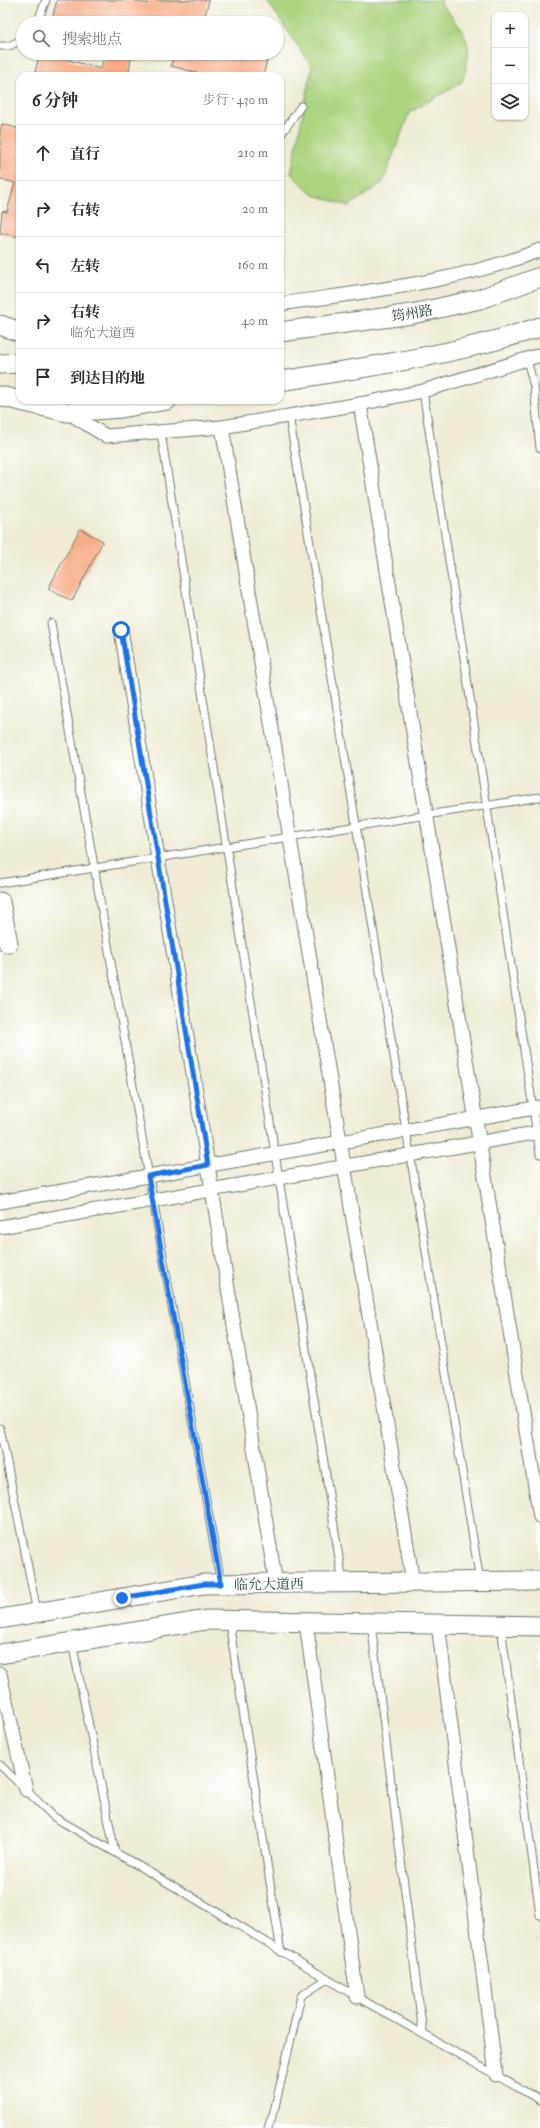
<!DOCTYPE html>
<html lang="zh">
<meta charset="utf-8">
<style>
body{margin:0;font-family:"IM FELL Double Pica","Noto Serif SC",serif;background:#f7f7f7;color:#2b2b33}
.controls{position:absolute;right:12px;top:12px;display:grid;overflow:hidden;border-radius:8px;box-shadow:0 1px 3px #0004}
.controls button{width:36px;height:36px;display:grid;place-items:center;padding:0;border:0;border-bottom:1px solid #e1e1e2;background:#fff;color:#2b2b33;font:20px sans-serif}
.stop{position:absolute;width:12px;height:12px;margin:-9px;border:3px solid #1a73e8;border-radius:50%;background:#fff}
.stop.end{background:#1a73e8;border-color:#fff;box-shadow:0 1px 4px #0008}
.list{margin:0;padding:0;list-style:none}
h2{display:flex;justify-content:space-between;align-items:center;height:52px;margin:0;padding:0 16px;font-size:17px}
h2 small{font-size:13px;font-weight:400;color:#7c7c81}
.list li{display:grid;grid-template-columns:26px 1fr auto;gap:12px;align-items:center;box-sizing:border-box;height:56px;padding:0 16px;border-top:1px solid #e1e1e2}
.list b{display:block;font-size:15px;white-space:nowrap}
.list p{margin:0;font-size:13px;white-space:nowrap;color:#7c7c81}
.list em{font-size:13px;font-style:normal;color:#7c7c81}
.icon{flex:none;width:22px;height:22px;fill:none;stroke:currentColor;stroke-width:2;stroke-linecap:round;stroke-linejoin:round}
.map{position:relative;flex:none;width:540px;height:2128px;overflow:hidden}
.search{position:absolute;background:#fff;box-shadow:0 1px 3px #0004;left:16px;top:16px;width:268px;height:44px;display:flex;align-items:center;gap:10px;box-sizing:border-box;padding:0 14px;border-radius:22px;color:#7c7c81;font-size:15px}
.panel{position:absolute;background:#fff;box-shadow:0 1px 3px #0004;left:16px;top:72px;width:268px;height:332px;border-radius:12px}
.map>svg:first-child{display:block}
.grass{fill:#acd37e;stroke:#668859}
.building{fill:#f8ab86}
.lines{fill:none;stroke-linecap:round;stroke-linejoin:round}
.lane-casing{stroke:#687a6c;stroke-width:9}
.street-casing{stroke:#687a6c;stroke-width:15}
.secondary-casing{stroke:#687a6c;stroke-width:21}
.lane{stroke:#fff;stroke-width:7}
.street{stroke:#fff;stroke-width:13}
.secondary{stroke:#fff;stroke-width:19}
.route{stroke:#1a73e8;stroke-width:5}
.labels{text-anchor:middle;stroke-width:4;stroke-linejoin:round;paint-order:stroke}
.street-label{font-size:14px;fill:#1f3d34;stroke:#fff}
</style>
<div class="map">
<svg width="540" height="2128" viewBox="0 0 540 2128">
<rect width="100%" height="100%" fill="#fff"/>
<filter id="ink" filterUnits="userSpaceOnUse"><feTurbulence type="fractalNoise" baseFrequency=".025" numOctaves="2"/><feDisplacementMap in="SourceGraphic" scale="8" xChannelSelector="R" yChannelSelector="G"/><feConvolveMatrix kernelMatrix="1 2 1 2 8 2 1 2 1" color-interpolation-filters="sRGB"/></filter>
<filter id="wash" filterUnits="userSpaceOnUse"><feTurbulence type="fractalNoise" baseFrequency=".012" numOctaves="4" result="noise"/><feDisplacementMap in="SourceGraphic" scale="16" xChannelSelector="R" yChannelSelector="G"/><feGaussianBlur stdDeviation="0.9" result="paint"/><feColorMatrix in="noise" values="0 0 0 0 0 0 0 0 0 0 0 0 0 0 0 0 0 1.4 0 .05"/><feComposite in="paint" operator="in"/></filter>
<g filter="url(#wash)">
<rect width="100%" height="100%" fill="#efebd4"/>
<!-- grass -->
<path class="grass" d="M267,0H442L441,3C466,35 476,40 462,82L409,113L383,182L349,206L314,195L291,174L312,67Z"/>
<g id="blocks">
<!-- building -->
<g class="building">
<polygon points="57,0 133,0 147,4 148,0 209,0 203,23 51,23"/>
<polygon points="40,53 56,53 66,56 65,59 101,69 105,53 132,53 128,76 50,76 35,72"/>
<polygon points="174,53 256,53 268,56 263,76 197,76 198,73 171,66"/>
<polygon points="2,124 20,129 20,237 0,233 2,211 7,212 15,183 0,179 0,132"/>
<polygon points="80,529 103,541 72,601 48,589"/>
</g>
</g>
</g>
<g filter="url(#ink)">
<use href="#blocks" fill-opacity="0" stroke="#687a6c" stroke-width="1"/>
<g class="lines">
<!-- lane casing -->
<g class="lane-casing">
<g id="lane">
<polyline points="37,23 46,0"/>
<polyline points="0,46 9,46 23,39"/>
<polyline points="280,136 301,106"/>
<polyline points="527,359 534,387 540,448"/>
<polyline points="423,391 540,1154"/>
<polyline points="289,416 480,1581"/>
<polyline points="161,433 343,1583"/>
<polyline points="51,623 221,1584"/>
<polyline points="0,883 540,797"/>
<polyline points="0,1428 37,1612"/>
<polyline points="229,1622 281,1952"/>
<polyline points="371,1623 423,2034"/>
<polyline points="501,1626 540,1915"/>
<polyline points="72,1643 115,1852"/>
<polyline points="0,1765 54,1817 187,1894 357,1997 540,2100"/>
<polyline points="268,2128 274,2111 301,1996 327,1979"/>
</g>
</g>
<!-- street casing -->
<g class="street-casing">
<g id="street">
<path d="M280,304C368,291 457,283 540,250"/>
<polyline points="360,404 540,1517"/>
<polyline points="67,412 106,436 222,427 360,404 423,391 540,355"/>
<polyline points="222,427 413,1582"/>
<polyline points="121,630 276,1584"/>
<polyline points="0,1202 540,1107"/>
<polyline points="0,1227 540,1132"/>
<polyline points="306,1622 357,1997"/>
<polyline points="438,1624 496,2075"/>
<polyline points="0,1674 26,1790"/>
</g>
</g>
<!-- secondary casing -->
<g class="secondary-casing">
<g id="secondary">
<polyline points="0,325 20,332"/>
<polyline points="280,332 412,314 480,299 540,277"/>
<polyline points="0,364 20,363"/>
<path d="M280,381C368,367 456,355 540,327"/>
<polyline points="0,396 67,412 121,408 167,400"/>
<polyline points="0,902 8,943"/>
<polyline points="0,1619 204,1584 540,1581"/>
<polyline points="0,1654 206,1620 540,1626"/>
</g>
</g>
<!-- lane -->
<use href="#lane" class="lane"/>
<!-- street -->
<use href="#street" class="street"/>
<!-- secondary -->
<use href="#secondary" class="secondary"/>
</g>
</g>
<g class="lines" filter="url(#ink)">
<!-- route -->
<polyline class="route" points="121,630 208,1165 148,1176 221,1584 204,1584 122,1598"/>
</g>
<g class="labels">
<!-- street labels -->
<g class="street-label">
<text transform="translate(412 313) rotate(-10)" y="5">筠州路</text>
<text transform="translate(269 1584) rotate(-1)" y="5">临允大道西</text>
</g>
</g>
</svg>
<div class="controls">
<button>+</button>
<button>−</button>
<button><svg class="icon" aria-label="layers" viewBox="0 0 24 24"><path d="M12 4l9 5-9 5-9-5zM3 14l9 5 9-5"/></svg></button>
</div>
<div class="stop" style="left:121px;top:630px"></div>
<div class="stop end" style="left:122px;top:1598px"></div>
<div class="search"><svg class="icon" aria-label="search" viewBox="0 0 24 24"><circle cx="10" cy="10" r="6"/><path d="M15 15l6 6"/></svg>搜索地点</div>
<section class="panel">
<h2>6 分钟<small>步行 · 430 m</small></h2>
<ul class="list">
<li><svg class="icon" aria-label="ahead" viewBox="0 0 24 24"><path d="M12 20V5M6 11l6-6 6 6"/></svg><div><b>直行</b></div><em>210 m</em></li>
<li><svg class="icon" aria-label="right" viewBox="0 0 24 24"><path d="M7 20v-9h11M14 6l5 5-5 5"/></svg><div><b>右转</b></div><em>20 m</em></li>
<li><svg class="icon" aria-label="left" viewBox="0 0 24 24"><path d="M17 20v-9H6M10 6l-5 5 5 5"/></svg><div><b>左转</b></div><em>160 m</em></li>
<li><svg class="icon" aria-label="right" viewBox="0 0 24 24"><path d="M7 20v-9h11M14 6l5 5-5 5"/></svg><div><b>右转</b><p>临允大道西</p></div><em>40 m</em></li>
<li><svg class="icon" aria-label="arrive" viewBox="0 0 24 24"><path d="M6 21V4h12l-3 4 3 4H6"/></svg><div><b>到达目的地</b></div></li>
</ul>
</section>
</div>
